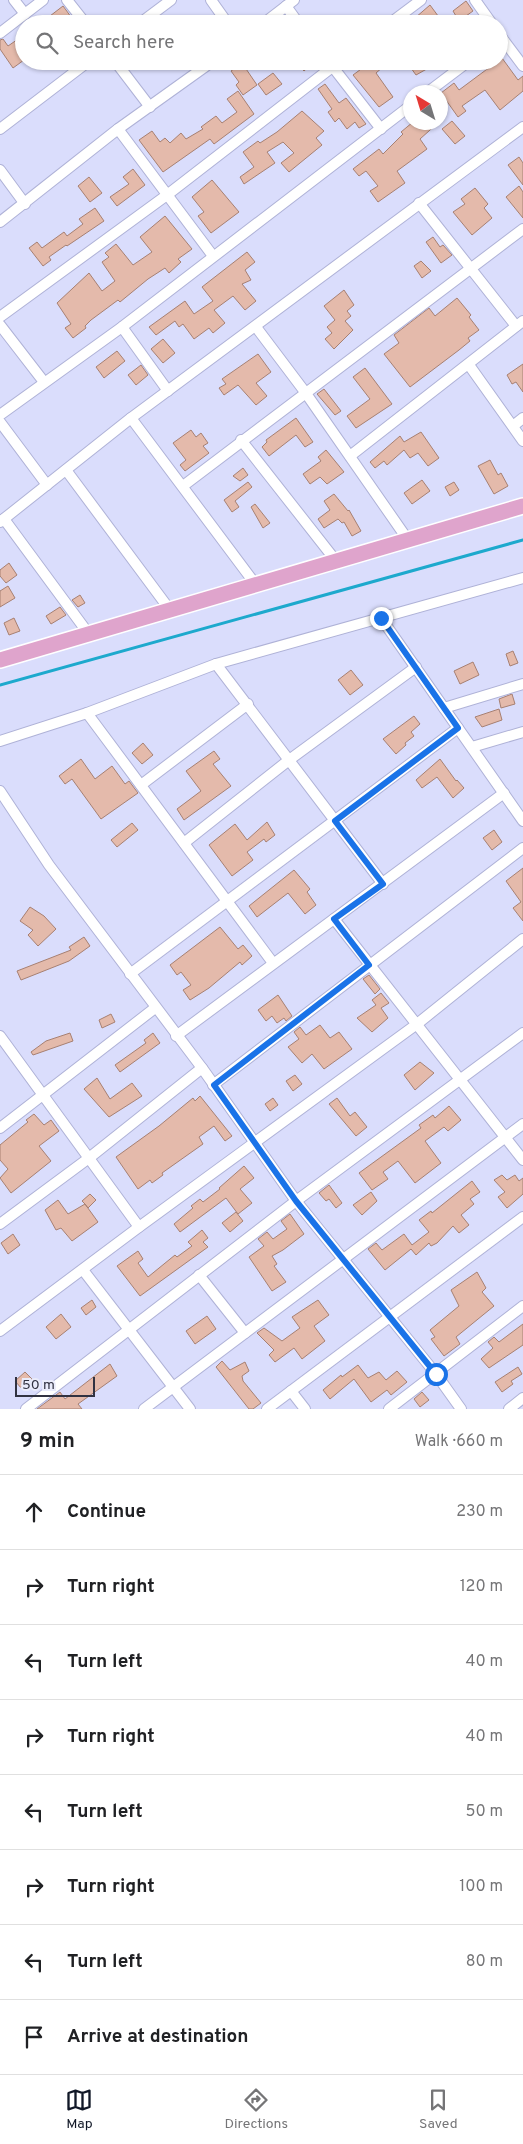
<!DOCTYPE html>
<meta charset="utf-8">
<style>
body{margin:0;font-family:Overpass,sans-serif;background:#f2f2f2;color:#202124}
.compass{position:absolute;left:403px;top:85px;width:45px;height:45px;border-radius:50%;background:#fff;box-shadow:0 1px 4px #0004;rotate:322deg}
.scale{position:absolute;left:15px;bottom:12px;width:80px;box-sizing:border-box;padding-left:5px;border:2px solid #313241;border-top:0;font-size:14px;line-height:18px;white-space:nowrap;color:#313241;-webkit-text-stroke:4px #eaecfb;paint-order:stroke}
.stop{position:absolute;width:15px;height:15px;margin:-11px;border:4px solid #1a73e8;border-radius:50%;background:#fff}
.stop.end{background:#1a73e8;border-color:#fff;box-shadow:0 1px 5px #0008}
.list{margin:0;padding:0;list-style:none}
h2{display:flex;justify-content:space-between;align-items:center;height:65px;margin:0;padding:0 20px;font-size:21px}
h2 small{font-size:16px;font-weight:400;color:#757577}
.list li{display:grid;grid-template-columns:32px 1fr auto;gap:15px;align-items:center;box-sizing:border-box;height:75px;padding:0 20px;border-top:1px solid #e0e0e0}
.list b{display:block;font-size:19px;white-space:nowrap}
.list em{font-size:16px;font-style:normal;color:#757577}
.icon{flex:none;width:28px;height:28px;fill:none;stroke:currentColor;stroke-width:2;stroke-linecap:round;stroke-linejoin:round}
.map{position:relative;flex:none;width:523px;height:1409px;overflow:hidden}
.search{position:absolute;background:#fff;box-shadow:0 1px 4px #0004;left:15px;right:15px;top:15px;height:55px;display:flex;align-items:center;gap:12px;box-sizing:border-box;padding:0 18px;border-radius:28px;color:#757577;font-size:19px}
.sheet{height:665px;background:#fff}
nav{display:flex;justify-content:space-around;align-items:center;box-sizing:border-box;height:70px;border-top:1px solid #e0e0e0;background:#fff;font-size:14px;color:#757577}
nav a{display:grid;justify-items:center;gap:2px}
nav .on{color:#111827}
.map>svg:first-child{display:block}
.lines{fill:none;stroke-linecap:round;stroke-linejoin:round}
.stream{stroke:#1da9cd;stroke-width:3}
.building{fill:#e4baab;stroke:#a78072}
.minor-casing{stroke:#afb2d7;stroke-width:12}
.primary-casing{stroke:#fff;stroke-width:18}
.minor{stroke:#fff;stroke-width:10}
.primary{stroke:#dfa4cc;stroke-width:15}
.route{stroke:#1a73e8;stroke-width:6}
</style>
<div class="map">
<svg width="523" height="1409" viewBox="0 0 523 1409">
<rect width="100%" height="100%" fill="#daddfc"/>
<g class="lines">
<!-- stream -->
<polyline class="stream" points="0,685 523,540"/>
</g>
<!-- building -->
<g class="building">
<polygon points="466,1 473,11 459,21 453,11"/>
<polygon points="430,5 444,24 408,24"/>
<polygon points="63,6 66,10 76,24 56,24 50,16"/>
<polygon points="24,35 24,60 13,68 0,49 0,40 3,39 8,46"/>
<polygon points="502,58 518,80 523,76 523,91 500,110 485,90 462,106 466,111 458,117 441,93 454,83 459,90"/>
<polygon points="295,61 315,61 304,71"/>
<polygon points="372,61 390,61 376,73 393,97 379,107 353,75"/>
<polygon points="406,61 441,61 416,75"/>
<polygon points="242,63 257,85 243,95 236,85 239,82 231,71"/>
<polygon points="273,73 282,84 266,95 258,84"/>
<polygon points="325,84 339,103 346,98 366,124 359,128 355,122 347,129 339,118 335,122 328,112 332,109 318,89"/>
<polygon points="238,91 254,114 214,144 210,139 163,172 139,140 152,131 160,142 165,138 170,143 181,133 186,139 203,129 201,127 216,116 222,123 237,112 227,99"/>
<polygon points="302,111 324,131 316,138 322,145 289,172 281,163 294,153 283,142 267,152 275,163 244,184 240,177 254,167 243,152 258,141 260,143 277,132"/>
<polygon points="452,121 465,136 455,144 442,129"/>
<polygon points="413,122 439,122 420,139 427,149 397,171 405,183 378,202 370,191 378,186 366,171 359,176 353,169 379,149 383,154 403,134 401,132"/>
<polygon points="519,157 523,163 523,185 508,165"/>
<polygon points="133,169 145,185 117,206 110,197 129,184 123,177"/>
<polygon points="89,177 102,193 90,202 78,186"/>
<polygon points="212,180 239,212 211,233 198,216 204,212 192,197"/>
<polygon points="519,186 523,192 523,218 506,197"/>
<polygon points="475,188 488,204 484,208 492,218 472,235 453,212 465,204 461,199"/>
<polygon points="95,208 104,221 67,246 66,245 49,257 51,260 43,266 29,248 37,242 42,248 64,232 67,236 83,224 79,219"/>
<polygon points="165,216 192,249 178,259 181,262 169,273 165,268 148,279 120,302 118,300 91,320 85,326 86,328 73,338 65,328 71,324 57,303 89,273 102,291 115,281 102,262 109,257 105,253 116,244 133,265 152,252 140,237"/>
<polygon points="433,237 440,247 443,245 452,255 441,263 426,242"/>
<polygon points="247,252 255,262 245,270 251,280 242,284 256,301 245,310 233,296 214,310 225,323 213,333 209,328 194,339 183,324 179,327 175,321 156,335 149,327 185,301 194,314 213,301 202,287"/>
<polygon points="421,261 431,271 422,278 414,266"/>
<polygon points="344,290 354,305 347,311 351,316 345,321 353,330 334,349 325,339 332,333 327,327 335,320 324,306"/>
<polygon points="457,298 471,315 469,317 479,330 468,338 470,341 459,350 410,387 384,354 399,343 394,335 429,308 435,316"/>
<polygon points="163,339 175,353 163,363 151,349"/>
<polygon points="117,351 125,361 104,378 96,367"/>
<polygon points="258,354 271,372 256,383 267,396 256,405 238,385 224,395 219,388 226,384 222,379"/>
<polygon points="523,364 523,392 516,382 512,384 507,375"/>
<polygon points="141,365 148,375 136,385 128,375"/>
<polygon points="365,368 392,404 356,428 347,416 370,399 353,377"/>
<polygon points="324,389 341,411 335,415 317,394"/>
<polygon points="296,418 313,442 305,447 296,435 269,456 262,447 267,442 266,440"/>
<polygon points="191,430 196,437 201,433 208,443 203,446 209,453 185,471 180,465 186,460 173,443"/>
<polygon points="421,432 439,458 428,466 418,453 410,458 404,450 387,465 384,461 375,468 370,462 400,436 404,442"/>
<polygon points="326,450 344,472 327,484 320,477 310,484 303,474 321,461 318,457"/>
<polygon points="490,460 498,475 501,473 508,486 494,494 478,466"/>
<polygon points="243,468 248,475 240,481 233,476"/>
<polygon points="422,480 430,491 412,504 404,493"/>
<polygon points="248,482 252,487 235,501 239,507 232,512 224,500"/>
<polygon points="454,482 459,490 450,496 445,487"/>
<polygon points="334,494 348,511 349,510 361,531 352,536 344,522 342,523 338,519 324,528 318,519 330,510 324,501"/>
<polygon points="255,504 270,523 263,528 251,507"/>
<polygon points="9,563 17,575 6,583 0,576 0,570"/>
<polygon points="8,586 15,598 0,607 0,591"/>
<polygon points="80,595 85,603 78,607 72,600"/>
<polygon points="60,607 66,615 51,624 46,616"/>
<polygon points="14,618 20,631 9,635 4,623"/>
<polygon points="513,651 518,663 510,666 506,654"/>
<polygon points="473,662 479,675 460,684 454,671"/>
<polygon points="351,670 363,685 350,695 338,680"/>
<polygon points="512,694 515,704 501,708 499,699"/>
<polygon points="499,709 502,720 482,727 475,717"/>
<polygon points="414,716 420,724 411,732 414,736 405,743 406,745 396,754 383,739"/>
<polygon points="143,743 153,755 142,764 132,753"/>
<polygon points="214,751 220,759 213,764 231,786 184,820 177,809 201,791 186,771"/>
<polygon points="81,759 95,779 112,766 125,784 129,781 138,793 101,819 72,779 65,784 59,776"/>
<polygon points="440,759 456,781 457,780 464,788 453,798 437,777 422,788 416,780"/>
<polygon points="267,822 275,835 266,842 264,839 247,852 253,860 232,876 209,845 235,824 247,840"/>
<polygon points="132,823 138,830 117,847 111,840"/>
<polygon points="494,830 502,842 492,850 483,838"/>
<polygon points="523,868 523,921 513,908 521,902 506,881"/>
<polygon points="294,870 310,889 307,892 316,905 305,914 288,893 257,917 249,906"/>
<polygon points="30,907 44,916 56,929 38,946 28,935 33,930 20,921"/>
<polygon points="220,927 238,949 243,945 252,956 242,965 240,962 209,988 190,1000 183,990 191,985 181,972 177,975 170,965"/>
<polygon points="84,937 90,946 69,961 21,980 17,971 71,950 69,947"/>
<polygon points="369,975 380,989 375,994 363,979"/>
<polygon points="381,993 389,1003 381,1008 388,1018 372,1032 357,1018 376,1005 372,1000"/>
<polygon points="278,995 292,1016 286,1021 284,1018 277,1023 272,1016 266,1021 258,1010"/>
<polygon points="111,1014 115,1022 102,1028 99,1020"/>
<polygon points="320,1025 330,1038 339,1032 352,1049 324,1069 312,1054 302,1063 288,1047 299,1039 294,1032 300,1027 306,1035"/>
<polygon points="70,1033 73,1041 33,1055 31,1052 46,1041"/>
<polygon points="153,1033 160,1043 120,1072 115,1065 146,1043 144,1040"/>
<polygon points="420,1062 434,1073 415,1090 404,1075"/>
<polygon points="295,1075 302,1084 293,1091 286,1081"/>
<polygon points="97,1078 110,1099 132,1083 142,1096 109,1117 84,1089"/>
<polygon points="200,1096 232,1136 225,1141 214,1126 199,1137 203,1144 162,1173 163,1175 152,1183 150,1180 138,1189 116,1157 159,1126 193,1098 195,1101"/>
<polygon points="273,1098 278,1105 270,1111 265,1104"/>
<polygon points="337,1098 350,1116 355,1112 367,1127 356,1136 329,1104"/>
<polygon points="449,1106 461,1120 448,1131 444,1127 425,1141 441,1163 415,1183 398,1161 383,1172 388,1179 372,1190 359,1173 421,1128 419,1125 433,1115 435,1118"/>
<polygon points="34,1114 44,1125 51,1120 59,1131 39,1146 51,1161 11,1193 0,1178 8,1169 0,1160 0,1145 28,1122 26,1120"/>
<polygon points="244,1166 254,1178 240,1189 252,1203 238,1214 226,1198 180,1232 174,1224 193,1208 191,1206 200,1199 203,1202 220,1189 219,1188"/>
<polygon points="502,1175 507,1180 515,1175 519,1181 523,1178 523,1194 507,1208 498,1197 505,1192 494,1180"/>
<polygon points="472,1181 480,1192 470,1199 474,1204 461,1215 469,1225 459,1233 453,1226 437,1243 431,1246 429,1243 416,1255 411,1249 385,1270 368,1249 376,1243 382,1250 404,1234 412,1245 429,1232 419,1220 431,1211 432,1213"/>
<polygon points="329,1185 342,1203 336,1208 329,1199 326,1201 319,1193"/>
<polygon points="371,1192 377,1201 362,1215 353,1205"/>
<polygon points="90,1194 96,1200 88,1208 85,1204 98,1222 72,1241 61,1228 56,1230 45,1210 58,1200 68,1214 85,1204 82,1201"/>
<polygon points="236,1212 243,1221 230,1232 222,1223"/>
<polygon points="290,1214 304,1234 283,1250 272,1256 277,1264 274,1266 286,1282 272,1291 249,1257 264,1246 258,1239 267,1232 273,1239 287,1229 281,1221"/>
<polygon points="202,1230 208,1238 203,1242 208,1247 140,1296 117,1266 138,1251 143,1259 138,1263 148,1277 175,1255 177,1257 192,1246 188,1242"/>
<polygon points="13,1234 20,1245 8,1254 1,1243"/>
<polygon points="477,1272 486,1288 482,1292 494,1306 456,1337 460,1344 444,1356 431,1339 435,1337 430,1330 459,1306 451,1290"/>
<polygon points="92,1300 96,1307 86,1315 81,1308"/>
<polygon points="318,1300 329,1315 314,1326 325,1341 302,1359 294,1348 275,1362 269,1355 274,1350 257,1333 264,1328 282,1341 300,1328 292,1317"/>
<polygon points="61,1314 71,1327 56,1339 46,1327"/>
<polygon points="207,1316 216,1329 195,1344 186,1331"/>
<polygon points="523,1324 523,1345 489,1368 481,1359 493,1348 488,1342 494,1337 499,1342"/>
<polygon points="222,1361 230,1370 245,1362 249,1371 242,1376 243,1381 261,1403 253,1409 249,1409 216,1367"/>
<polygon points="110,1364 117,1376 78,1404 82,1409 37,1409 60,1392 65,1399"/>
<polygon points="358,1365 368,1378 379,1372 386,1380 397,1371 407,1382 391,1395 387,1390 371,1402 354,1379 330,1399 323,1390 341,1375 342,1377"/>
<polygon points="518,1367 522,1374 511,1381 513,1384 502,1392 495,1382"/>
<polygon points="25,1372 33,1380 22,1389 15,1381"/>
<polygon points="422,1392 429,1400 420,1407 414,1399"/>
</g>
<g class="lines">
<!-- minor casing -->
<g class="minor-casing">
<g id="minor">
<polyline points="14,0 25,14"/>
<polyline points="67,0 86,24"/>
<polyline points="211,0 228,24"/>
<polyline points="475,0 492,24"/>
<polyline points="286,6 299,24"/>
<polyline points="139,24 171,0"/>
<polyline points="263,24 294,0"/>
<polyline points="389,24 421,0"/>
<polyline points="0,33 43,0"/>
<polyline points="499,34 523,66"/>
<polyline points="115,61 150,107"/>
<polyline points="329,62 381,129"/>
<polyline points="428,92 469,61"/>
<polyline points="0,129 89,61"/>
<polyline points="118,129 213,256"/>
<polyline points="0,170 25,204"/>
<polyline points="419,203 516,326"/>
<polyline points="0,222 118,129 213,61"/>
<polyline points="0,317 167,195 340,61"/>
<polyline points="0,325 44,382"/>
<polyline points="122,327 168,391"/>
<polyline points="256,327 305,392 408,540"/>
<polyline points="469,365 523,441"/>
<polyline points="0,415 122,327 410,106"/>
<polyline points="131,418 256,585"/>
<polyline points="0,422 47,485"/>
<polyline points="513,426 523,418"/>
<polyline points="241,440 336,561"/>
<polyline points="350,456 523,321"/>
<polyline points="66,470 170,610"/>
<polyline points="183,486 523,229"/>
<polyline points="4,519 88,633"/>
<polyline points="0,522 131,418 523,127"/>
<polyline points="381,618 523,821"/>
<polyline points="216,664 383,884"/>
<polyline points="444,708 523,684"/>
<polyline points="87,713 273,963"/>
<polyline points="0,741 87,713 216,664 523,578"/>
<polyline points="472,747 523,732"/>
<polyline points="141,785 248,704"/>
<polyline points="0,791 49,865 202,1068 296,1201 436,1374 461,1409"/>
<polyline points="184,843 289,760 416,667"/>
<polyline points="334,919 523,1160"/>
<polyline points="130,974 458,728"/>
<polyline points="0,1036 139,1227"/>
<polyline points="176,1036 504,793"/>
<polyline points="213,1085 523,848"/>
<polyline points="0,1128 155,1008"/>
<polyline points="0,1224 89,1158 202,1068"/>
<polyline points="83,1270 190,1409"/>
<polyline points="199,1275 245,1333"/>
<polyline points="0,1331 139,1227 417,1024 523,939"/>
<polyline points="291,1391 305,1409"/>
<polyline points="26,1409 296,1201 523,1033"/>
<polyline points="144,1409 523,1124"/>
<polyline points="267,1409 523,1217"/>
<polyline points="389,1409 523,1306"/>
<polyline points="509,1409 523,1398"/>
</g>
</g>
<!-- primary casing -->
<g class="primary-casing">
<polyline id="primary" points="0,660 523,506"/>
</g>
<!-- minor -->
<use href="#minor" class="minor"/>
<!-- primary -->
<use href="#primary" class="primary"/>
</g>
<g class="lines">
<!-- route -->
<polyline class="route" points="381,618 458,728 335,821 383,884 334,919 369,965 214,1085 296,1201 436,1374"/>
</g>
</svg>
<svg class="compass" viewBox="-18 -18 36 36"><path d="M0-13l5 13h-10z" fill="#e53935"/><path d="M0 13l5-13h-10z" fill="#757577"/></svg>
<div class="scale">50 m</div>
<div class="stop" style="left:436px;top:1374px"></div>
<div class="stop end" style="left:381px;top:618px"></div>
<div class="search"><svg class="icon" aria-label="search" viewBox="0 0 24 24"><circle cx="10" cy="10" r="6"/><path d="M15 15l6 6"/></svg>Search here</div>
</div>
<section class="sheet">
<h2>9 min<small>Walk · 660 m</small></h2>
<ul class="list">
<li><svg class="icon" aria-label="ahead" viewBox="0 0 24 24"><path d="M12 20V5M6 11l6-6 6 6"/></svg><div><b>Continue</b></div><em>230 m</em></li>
<li><svg class="icon" aria-label="right" viewBox="0 0 24 24"><path d="M7 20v-9h11M14 6l5 5-5 5"/></svg><div><b>Turn right</b></div><em>120 m</em></li>
<li><svg class="icon" aria-label="left" viewBox="0 0 24 24"><path d="M17 20v-9H6M10 6l-5 5 5 5"/></svg><div><b>Turn left</b></div><em>40 m</em></li>
<li><svg class="icon" aria-label="right" viewBox="0 0 24 24"><path d="M7 20v-9h11M14 6l5 5-5 5"/></svg><div><b>Turn right</b></div><em>40 m</em></li>
<li><svg class="icon" aria-label="left" viewBox="0 0 24 24"><path d="M17 20v-9H6M10 6l-5 5 5 5"/></svg><div><b>Turn left</b></div><em>50 m</em></li>
<li><svg class="icon" aria-label="right" viewBox="0 0 24 24"><path d="M7 20v-9h11M14 6l5 5-5 5"/></svg><div><b>Turn right</b></div><em>100 m</em></li>
<li><svg class="icon" aria-label="left" viewBox="0 0 24 24"><path d="M17 20v-9H6M10 6l-5 5 5 5"/></svg><div><b>Turn left</b></div><em>80 m</em></li>
<li><svg class="icon" aria-label="arrive" viewBox="0 0 24 24"><path d="M6 21V4h12l-3 4 3 4H6"/></svg><div><b>Arrive at destination</b></div></li>
</ul>
</section>
<nav>
<a class="on"><svg class="icon" aria-label="map" viewBox="0 0 24 24"><path d="M3 6l6-2 6 2 6-2v14l-6 2-6-2-6 2zM9 4v14M15 6v14"/></svg>Map</a>
<a><svg class="icon" aria-label="directions" viewBox="0 0 24 24"><path d="M12 3l9 9-9 9-9-9zM9 14v-3h6M13 9l2 2-2 2"/></svg>Directions</a>
<a><svg class="icon" aria-label="saved" viewBox="0 0 24 24"><path d="M7 4h10v16l-5-4-5 4z"/></svg>Saved</a>
</nav>
